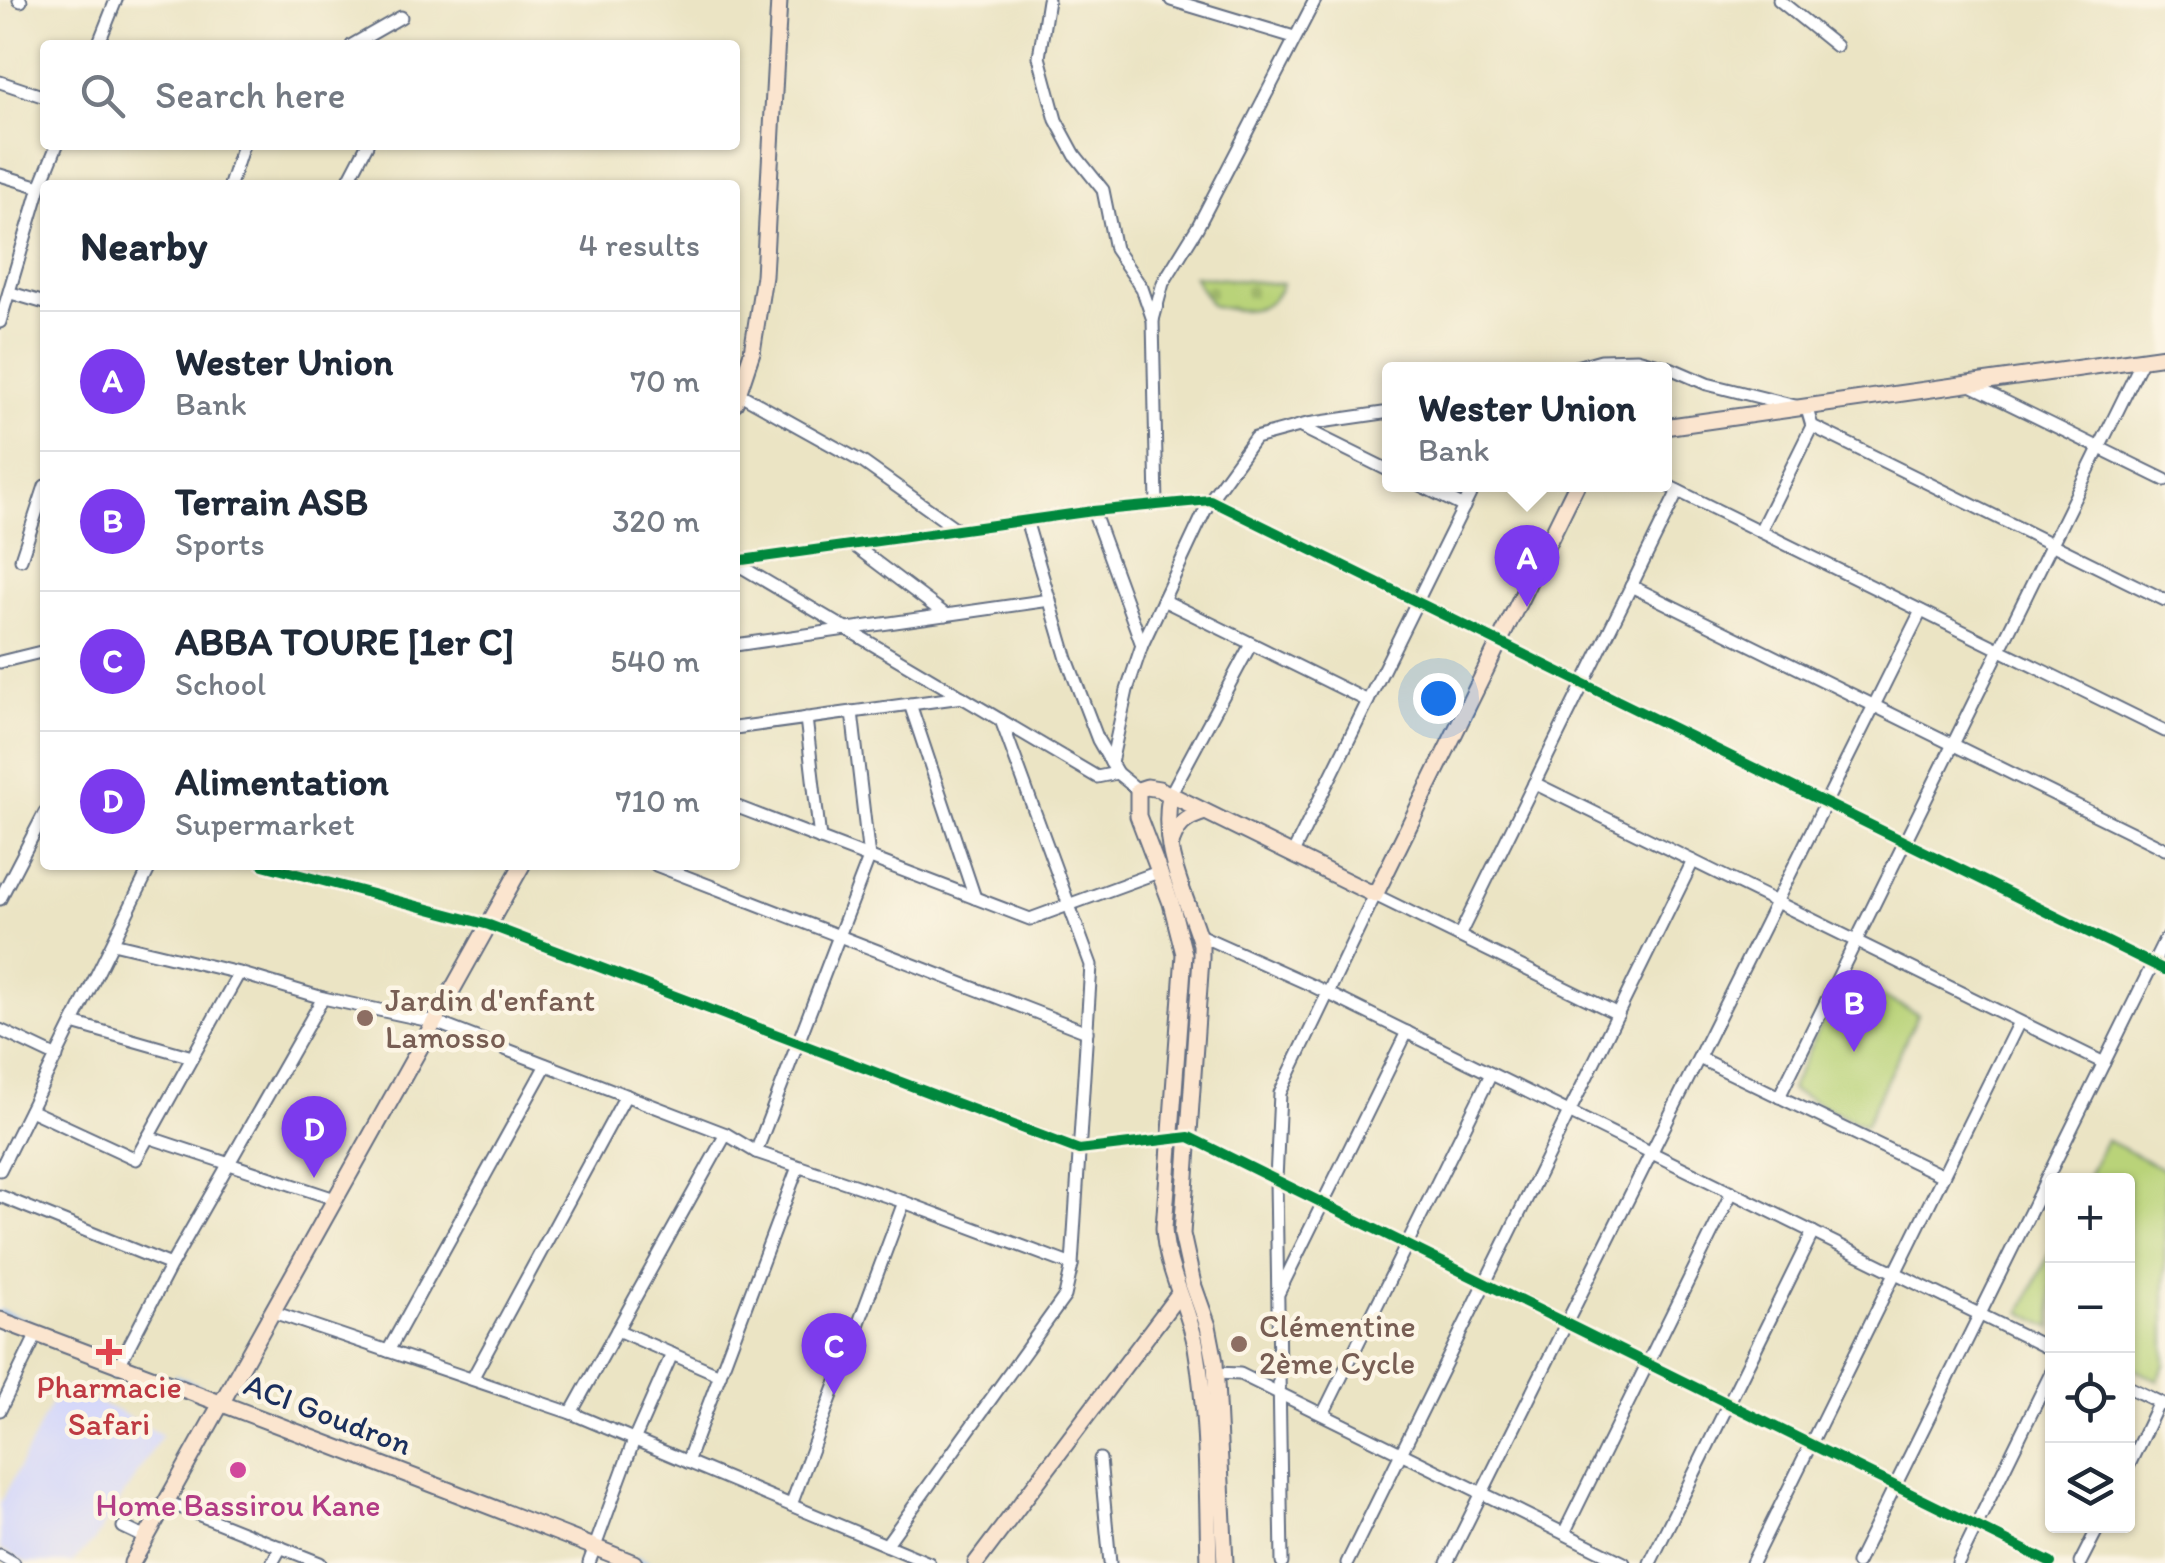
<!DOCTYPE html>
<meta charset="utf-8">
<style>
body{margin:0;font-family:Itim,sans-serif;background:#f6f6f7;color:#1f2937}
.controls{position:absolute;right:30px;bottom:30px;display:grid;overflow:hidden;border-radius:10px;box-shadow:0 2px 8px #0004}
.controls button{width:90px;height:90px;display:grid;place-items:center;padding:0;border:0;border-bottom:2px solid #e0e1e3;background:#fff;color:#1f2937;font:50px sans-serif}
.you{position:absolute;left:1438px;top:698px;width:35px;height:35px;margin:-25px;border:8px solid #fff;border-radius:50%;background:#1a73e8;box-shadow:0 0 0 15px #1a73e833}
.badge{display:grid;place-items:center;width:65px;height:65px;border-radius:50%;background:#7c3aed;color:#fff;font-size:32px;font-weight:700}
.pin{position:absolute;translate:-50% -82px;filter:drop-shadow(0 2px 5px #0008)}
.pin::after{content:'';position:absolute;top:52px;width:35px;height:30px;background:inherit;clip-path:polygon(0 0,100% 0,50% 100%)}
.popup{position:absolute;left:1382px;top:362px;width:290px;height:130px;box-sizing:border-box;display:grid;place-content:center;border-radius:10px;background:#fff;filter:drop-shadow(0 2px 8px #0005);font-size:32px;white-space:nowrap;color:#747a83}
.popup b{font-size:38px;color:#1f2937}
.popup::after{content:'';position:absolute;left:50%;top:100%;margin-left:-20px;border:20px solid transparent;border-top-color:#fff}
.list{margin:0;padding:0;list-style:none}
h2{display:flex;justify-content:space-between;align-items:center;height:130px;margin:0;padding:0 40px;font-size:42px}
h2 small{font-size:32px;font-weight:400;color:#747a83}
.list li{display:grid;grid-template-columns:65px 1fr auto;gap:30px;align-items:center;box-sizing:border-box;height:140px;padding:0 40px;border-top:2px solid #e0e1e3}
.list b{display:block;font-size:38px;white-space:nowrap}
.list p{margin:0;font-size:32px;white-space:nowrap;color:#747a83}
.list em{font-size:32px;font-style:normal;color:#747a83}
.icon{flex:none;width:55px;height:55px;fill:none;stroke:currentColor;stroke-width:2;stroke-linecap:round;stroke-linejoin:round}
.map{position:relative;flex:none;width:2165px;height:1563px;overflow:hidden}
.search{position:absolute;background:#fff;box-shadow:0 2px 8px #0004;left:40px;top:40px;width:700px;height:110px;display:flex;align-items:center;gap:25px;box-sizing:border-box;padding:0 35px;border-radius:10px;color:#747a83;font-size:38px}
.panel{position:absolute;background:#fff;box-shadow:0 2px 8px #0004;left:40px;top:180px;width:700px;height:690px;border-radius:10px}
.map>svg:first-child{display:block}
.built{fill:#d5d8f9}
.grass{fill:#b9d379;stroke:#6a816c;stroke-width:2.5}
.cemetery{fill:url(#cemetery-stones);stroke:#6a816c;stroke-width:2.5}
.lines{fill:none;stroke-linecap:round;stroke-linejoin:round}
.stream{stroke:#86b6f1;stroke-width:4}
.street-casing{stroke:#646e82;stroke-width:15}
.secondary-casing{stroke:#646e82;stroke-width:19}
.street{stroke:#fff;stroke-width:11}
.secondary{stroke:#fbe5cf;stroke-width:15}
.cycleway-casing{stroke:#fcf5e5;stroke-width:16}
.cycleway{stroke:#00873e;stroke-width:10}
.education-dot{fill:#8d6e63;stroke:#fcf5e5;stroke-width:4}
.health-dot{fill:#e0444e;stroke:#fcf5e5;stroke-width:4}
.hotel-dot{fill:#d1479c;stroke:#fcf5e5;stroke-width:4}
.labels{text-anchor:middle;stroke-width:9;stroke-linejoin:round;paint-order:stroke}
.education-label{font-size:32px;fill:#785e54;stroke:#fcf5e5;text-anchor:start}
.health-label{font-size:32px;fill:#be3a42;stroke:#fcf5e5}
.street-label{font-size:32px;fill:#1b2f5e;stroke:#fcf5e5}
.hotel-label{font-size:32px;fill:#b23c85;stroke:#fcf5e5}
</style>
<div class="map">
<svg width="2165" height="1563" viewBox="0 0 2165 1563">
<defs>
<pattern id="cemetery-stones" width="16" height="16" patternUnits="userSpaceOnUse" patternTransform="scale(2.5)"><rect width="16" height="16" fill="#b9d379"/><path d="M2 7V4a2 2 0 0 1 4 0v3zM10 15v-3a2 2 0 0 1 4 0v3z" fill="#9eb56b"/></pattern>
</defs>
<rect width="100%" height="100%" fill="#fcf5e5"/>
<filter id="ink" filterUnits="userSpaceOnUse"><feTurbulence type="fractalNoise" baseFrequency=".01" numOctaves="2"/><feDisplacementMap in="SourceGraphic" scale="20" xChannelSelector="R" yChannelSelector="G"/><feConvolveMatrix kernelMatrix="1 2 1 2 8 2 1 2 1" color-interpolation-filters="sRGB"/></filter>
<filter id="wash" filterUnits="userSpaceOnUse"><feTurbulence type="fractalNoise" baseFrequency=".0048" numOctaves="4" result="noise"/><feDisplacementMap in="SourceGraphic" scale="40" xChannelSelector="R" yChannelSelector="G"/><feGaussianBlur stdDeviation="2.25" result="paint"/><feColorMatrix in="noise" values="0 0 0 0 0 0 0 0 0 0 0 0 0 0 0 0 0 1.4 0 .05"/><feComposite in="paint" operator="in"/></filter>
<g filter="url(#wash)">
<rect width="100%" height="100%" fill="#ebe4c4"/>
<!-- built -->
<polygon class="built" points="60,1386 118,1411 162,1435 94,1541 72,1563 28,1563 0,1549 0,1504"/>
<!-- grass -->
<g class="grass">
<polygon points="1843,978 1918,1014 1865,1126 1790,1090"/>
<polygon points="2106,1140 2165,1170 2165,1365 2158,1380 2128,1365 2128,1180 2086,1180"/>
<polygon points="2052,1248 2052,1328 2021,1312"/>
</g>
<!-- cemetery -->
<path class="cemetery" d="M1193,276L1282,284C1271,315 1238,313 1211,305Z"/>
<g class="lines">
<!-- stream -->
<g class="stream">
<polyline points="0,1312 30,1323"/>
<polyline points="176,1377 199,1387"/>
<polyline points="637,1559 647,1563"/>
</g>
</g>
</g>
<g filter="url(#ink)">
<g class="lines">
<!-- street casing -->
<g class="street-casing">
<g id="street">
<polyline points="19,0 21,1"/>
<polyline points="1048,0 1039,57 1056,120 1075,155 1103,190 1115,249 1142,288 1153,320 1157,505"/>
<polyline points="1171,0 1294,37"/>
<polyline points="1779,0 1836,46"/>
<polyline points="98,45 116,0"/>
<polyline points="352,45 401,17"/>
<polyline points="0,82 45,97"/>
<polyline points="0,175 40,187"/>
<polyline points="230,185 243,145"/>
<polyline points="346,185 367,145"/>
<polyline points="11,293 45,303"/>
<polyline points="1153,320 1163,283 1197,228 1315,0"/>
<polyline points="0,322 40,187 57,145"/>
<polyline points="1565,370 1601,360 1637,359 1670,368 1707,384 1807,409 1812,426 2165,600"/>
<polyline points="1971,385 2165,480"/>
<polyline points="740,394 864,463 958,530"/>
<polyline points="1299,426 1390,471"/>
<polyline points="1418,484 1464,507"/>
<polyline points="1664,484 2165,731"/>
<polyline points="1093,511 1142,645"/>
<polyline points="1026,520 1067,659 1098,740 1117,773 1138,790"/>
<polyline points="1760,531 1812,426"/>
<polyline points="852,544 946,615"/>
<polyline points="21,559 45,486"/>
<polyline points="735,561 1093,511 1210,500 2165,970"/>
<polyline points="735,563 1097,777 1117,773"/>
<polyline points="1631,586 2165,849"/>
<polyline points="1163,600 1368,701"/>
<polyline points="735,645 1050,600"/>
<polyline points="0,662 45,651"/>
<polyline points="910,704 975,898"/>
<polyline points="806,718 820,839"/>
<polyline points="735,728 962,697"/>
<polyline points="1111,763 1127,690 1142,645 1210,500 1255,438 1307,424 1390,412"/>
<polyline points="1534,783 2104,1063"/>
<polyline points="1170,795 1251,644"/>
<polyline points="735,806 1030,919 1161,871"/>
<polyline points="1292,855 1475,484"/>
<polyline points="263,865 489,925 1079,1150 1189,1137 2051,1563"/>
<polyline points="656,865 1087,1032"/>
<polyline points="0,899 45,812"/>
<polyline points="1197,934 1313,986 2052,1350"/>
<polyline points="1459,936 1678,491"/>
<polyline points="113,943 239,973 323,998 435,1022 726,1134 756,1152 904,1202 1072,1265"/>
<polyline points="73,1023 192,1057"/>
<polyline points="0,1030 57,1057"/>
<polyline points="1699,1058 1943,1176"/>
<polyline points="1779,1097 2143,359"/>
<polyline points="30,1110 136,1159 239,973"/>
<polyline points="148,1137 335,1199"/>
<polyline points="756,1152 869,858 852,712"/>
<polyline points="0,1170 151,865"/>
<polyline points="0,1196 171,1265"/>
<polyline points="1279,1292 1407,1032"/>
<polyline points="273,1312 571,1413 929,1563"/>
<polyline points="617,1330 720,1375"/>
<polyline points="388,1351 546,1065"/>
<polyline points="118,1367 171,1265 323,998"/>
<polyline points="1215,1373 1240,1374 1624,1563"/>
<polyline points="472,1379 626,1095"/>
<polyline points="2128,1387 2165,1405"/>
<polyline points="0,1410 37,1334"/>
<polyline points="571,1413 726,1134"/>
<polyline points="1323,1414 1491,1074"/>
<polyline points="1100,1459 1110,1563"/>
<polyline points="687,1462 798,1167"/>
<polyline points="2128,1467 2159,1402"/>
<polyline points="167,1502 320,1563"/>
<polyline points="791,1505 904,1202"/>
<polyline points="123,1527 146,1538"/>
<polyline points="1564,1533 1732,1192"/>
<polyline points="886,1545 1065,1296 1072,1265 1091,965 1001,720"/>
<polyline points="0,1555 14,1563"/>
<polyline points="272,1563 281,1547"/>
<polyline points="589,1563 634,1440 672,1354"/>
<polyline points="1282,1563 1276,1180 1280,1093 1375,895 1618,1014"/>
<polyline points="1347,1563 1693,861"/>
<polyline points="1447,1563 1921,611"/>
<polyline points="1650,1563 1813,1232"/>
<polyline points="1752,1563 2019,1022"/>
<polyline points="1857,1563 2165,939"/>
<polyline points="1958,1563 2052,1371"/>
<polyline points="2080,1563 2099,1526"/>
</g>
</g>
<!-- secondary casing -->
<g class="secondary-casing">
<g id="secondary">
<polyline points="735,403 752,352 764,276 779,0"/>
<polyline points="1664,427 2165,356"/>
<path d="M1170,795C1160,852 1185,891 1201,944V958L1182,1234L1193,1284L1208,1326L1215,1362L1225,1563"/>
<path d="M1170,847C1176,826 1184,818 1205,812"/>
<path d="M0,1320C212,1400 424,1479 634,1563"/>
<polyline points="132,1563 522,865"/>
<polyline points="976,1563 1178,1295"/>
<path d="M1209,1563C1207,1492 1208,1417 1196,1347C1189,1307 1166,1270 1164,1228L1184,954L1171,903L1138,816V790L1147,787L1159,789L1375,895L1577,484"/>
</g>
</g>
<!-- street -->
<use href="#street" class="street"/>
<!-- secondary -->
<use href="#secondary" class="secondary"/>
<!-- cycleway casing -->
<g class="cycleway-casing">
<g id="cycleway">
<polyline points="735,561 1093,511 1210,500 2165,970"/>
<polyline points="263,865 489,925 1079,1150 1189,1137 2051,1563"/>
</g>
</g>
<!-- cycleway -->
<use href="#cycleway" class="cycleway"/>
</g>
</g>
<!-- markers -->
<g class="education-dot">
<circle cx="365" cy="1018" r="10"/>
<circle cx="1239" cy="1344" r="10"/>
</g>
<path class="health-dot" d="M104 1337h10v10h10v10h-10v10h-10v-10h-10v-10h10z"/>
<circle class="hotel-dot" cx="238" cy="1470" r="10"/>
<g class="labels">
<!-- education labels -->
<g class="education-label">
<text x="385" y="1011">Jardin d'enfant<tspan x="385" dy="37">Lamosso</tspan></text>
<text x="1259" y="1337">Clémentine<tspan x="1259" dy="37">2ème Cycle</tspan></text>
</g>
<!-- health labels -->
<g class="health-label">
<text x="109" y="1398">Pharmacie<tspan x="109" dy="37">Safari</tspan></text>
</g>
<!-- street labels -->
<g class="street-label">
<text transform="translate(328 1414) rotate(21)" y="11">ACI Goudron</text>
</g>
<!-- hotel labels -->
<g class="hotel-label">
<text x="238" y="1516">Home Bassirou Kane</text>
</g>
</g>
</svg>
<div class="controls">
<button>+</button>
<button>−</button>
<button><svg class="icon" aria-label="locate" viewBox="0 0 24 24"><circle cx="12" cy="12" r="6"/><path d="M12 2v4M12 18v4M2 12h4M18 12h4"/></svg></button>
<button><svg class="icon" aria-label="layers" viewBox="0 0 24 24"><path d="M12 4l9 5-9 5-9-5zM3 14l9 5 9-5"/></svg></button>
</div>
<div class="you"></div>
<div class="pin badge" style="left:1527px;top:607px">A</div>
<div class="popup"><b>Wester Union</b>Bank</div>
<div class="pin badge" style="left:1854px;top:1052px">B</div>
<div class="pin badge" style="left:834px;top:1395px">C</div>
<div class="pin badge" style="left:314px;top:1178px">D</div>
<div class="search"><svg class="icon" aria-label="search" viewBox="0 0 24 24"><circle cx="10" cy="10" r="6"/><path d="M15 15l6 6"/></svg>Search here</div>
<section class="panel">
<h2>Nearby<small>4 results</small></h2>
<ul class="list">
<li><span class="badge">A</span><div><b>Wester Union</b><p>Bank</p></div><em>70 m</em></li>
<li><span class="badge">B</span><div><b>Terrain ASB</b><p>Sports</p></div><em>320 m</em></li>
<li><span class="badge">C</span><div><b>ABBA TOURE [1er C]</b><p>School</p></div><em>540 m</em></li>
<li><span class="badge">D</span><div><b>Alimentation</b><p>Supermarket</p></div><em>710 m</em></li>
</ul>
</section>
</div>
